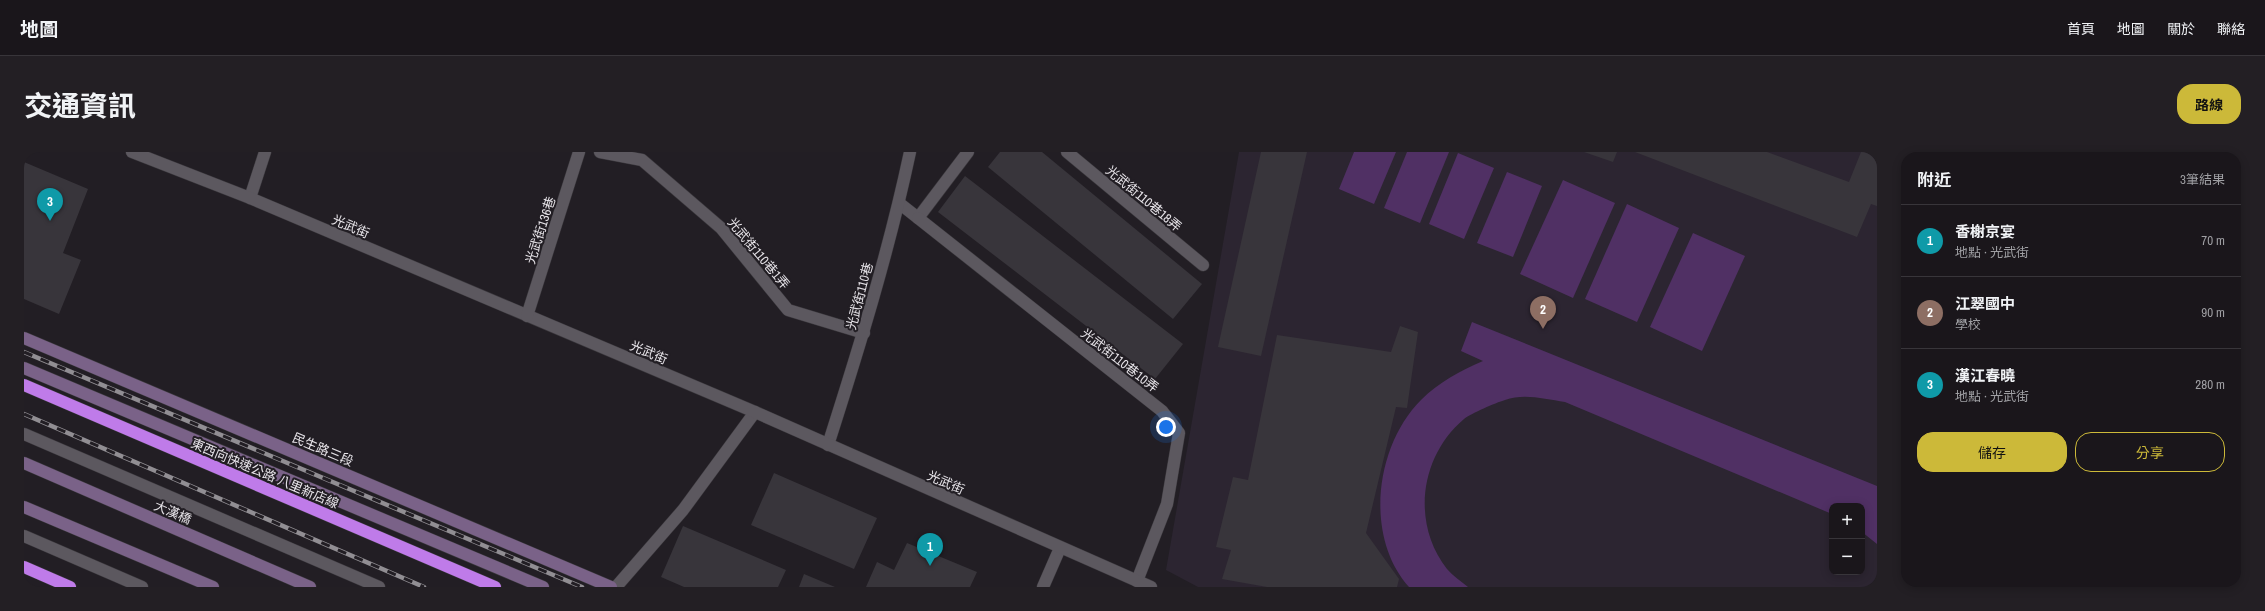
<!DOCTYPE html>
<html lang="zh-TW">
<meta charset="utf-8">
<style>
body{margin:0;font-family:"Archivo Narrow","Noto Sans TC",sans-serif;background:#231f24;color:#f1f3f6}
.controls{position:absolute;right:12px;bottom:12px;display:grid;overflow:hidden;border-radius:8px;box-shadow:0 2px 10px #0003}
.controls button{width:36px;height:36px;display:grid;place-items:center;padding:0;border:0;border-bottom:1px solid #38353a;background:#1a161b;color:#f1f3f6;font:20px sans-serif}
.you{position:absolute;left:1142px;top:275px;width:14px;height:14px;margin:-10px;border:3px solid #fff;border-radius:50%;background:#1a73e8;box-shadow:0 0 0 6px #1a73e833}
.badge{display:grid;place-items:center;width:26px;height:26px;border-radius:50%;background:#ccb939;color:#fff;font-size:13px;font-weight:700}
.pin{position:absolute;translate:-50% -33px;filter:drop-shadow(0 1px 2px #0008)}
.pin::after{content:'';position:absolute;top:21px;width:14px;height:12px;background:inherit;clip-path:polygon(0 0,100% 0,50% 100%)}
.list{margin:0;padding:0;list-style:none}
h2{display:flex;justify-content:space-between;align-items:center;height:52px;margin:0;padding:0 16px;font-size:17px}
h2 small{font-size:13px;font-weight:400;color:#9f9fa3}
.list li{display:grid;grid-template-columns:26px 1fr auto;gap:12px;align-items:center;box-sizing:border-box;height:72px;padding:0 16px;border-top:1px solid #38353a}
.list b{display:block;font-size:15px;white-space:nowrap}
.list p{margin:0;font-size:13px;white-space:nowrap;color:#9f9fa3}
.list em{font-size:13px;font-style:normal;color:#9f9fa3}
.actions{display:flex;gap:8px;padding:12px 16px}
.actions a{flex:1;padding:9px 0;border:1px solid #ccb939;border-radius:16px;text-align:center;font-size:14px;color:#ccb939}
.actions .main{background:#ccb939;color:#111}
.map{position:relative;flex:none;width:1853px;height:435px;overflow:hidden;border-radius:16px}
header{display:flex;align-items:center;gap:24px;box-sizing:border-box;height:56px;padding:0 20px;background:#1a161b;border-bottom:1px solid #38353a}
header strong{font-size:19px}
nav{display:flex;gap:22px;margin-inline-start:auto;font-size:14px}
.intro{display:flex;align-items:center;justify-content:space-between;box-sizing:border-box;height:96px;padding:0 24px}
h1{margin:0;font-size:28px}
.button{padding:10px 18px;border-radius:16px;background:#ccb939;color:#111;font-size:14px;font-weight:700}
main{display:flex;gap:24px;padding:0 24px}
aside{flex:1;background:#1a161b;border-radius:16px;box-shadow:0 2px 10px #0003}
.map>svg:first-child{display:block}
.built{fill:#2c2531;fill-rule:evenodd}
.green{fill:#503064}
.building{fill:#38353b}
.lines{fill:none;stroke-linecap:round;stroke-linejoin:round}
.lane-casing{stroke:#3b383d;stroke-width:13}
.street-casing{stroke:#3b383d;stroke-width:13}
.secondary-casing{stroke:#3b383d;stroke-width:13}
.highway-casing{stroke:#3b383d;stroke-width:13}
.lane{stroke:#5c585f;stroke-width:12}
.street{stroke:#5c585f;stroke-width:12}
.secondary{stroke:#7a6288;stroke-width:12}
.highway{stroke:#bf7be9;stroke-width:12}
.rail-casing{stroke:#918e93;stroke-width:4.5}
.rail{stroke:#221e24;stroke-width:3;stroke-dasharray:9;stroke-linecap:butt}
.labels{text-anchor:middle;stroke-width:4;stroke-linejoin:round;paint-order:stroke}
.street-label{font-size:13px;fill:#e7e4e9;stroke:#221e24}
</style>
<header>
<strong>地圖</strong>
<nav><a>首頁</a><a>地圖</a><a>關於</a><a>聯絡</a></nav>
</header>
<div class="intro"><h1>交通資訊</h1><a class="button">路線</a></div>
<main>
<div class="map">
<svg width="1853" height="435" viewBox="0 0 1853 435">
<rect width="100%" height="100%" fill="#221e24"/>
<!-- built -->
<path class="built" d="M1215,0H1853V435H1174L1142,418ZM1808,354H1838V420H1808Z"/>
<!-- green -->
<g class="green">
<polygon points="1330,0 1372,0 1350,52 1315,37"/>
<polygon points="1383,0 1425,0 1396,71 1360,56"/>
<polygon points="1434,1 1470,16 1440,87 1405,72"/>
<polygon points="1483,20 1518,34 1489,105 1453,91"/>
<polygon points="1539,28 1591,51 1549,146 1496,122"/>
<polygon points="1603,52 1655,76 1613,170 1561,147"/>
<polygon points="1669,81 1721,104 1678,199 1626,175"/>
<path d="M1448,170L1853,334V392L1838,380V354H1808V362L1541,250C1521,247 1500,241 1481,248C1471,251 1448,261 1440,267C1396,304 1387,371 1423,417C1429,424 1437,429 1444,435H1385C1340,385 1351,294 1397,248C1415,230 1436,219 1459,209L1437,199Z"/>
</g>
<!-- building -->
<g class="building">
<polygon points="976,0 1018,0 1178,132 1149,167 964,15"/>
<polygon points="1237,0 1283,0 1237,204 1194,195"/>
<polygon points="1560,0 1593,0 1589,10"/>
<polygon points="1611,0 1743,0 1825,30 1837,0 1853,0 1853,54 1847,52 1833,85"/>
<polygon points="0,10 64,37 39,101 57,108 35,162 0,147"/>
<polygon points="941,24 1159,192 1131,227 914,60"/>
<polygon points="1376,174 1394,180 1383,256 1372,255 1342,381 1375,427 1373,435 1243,435 1198,427 1207,398 1192,395 1209,325 1224,328 1253,183 1367,200"/>
<polygon points="750,321 853,366 830,417 727,373"/>
<polygon points="659,374 762,418 754,435 660,435 637,425"/>
<polygon points="883,391 953,420 946,435 842,435 853,410 870,418"/>
<polygon points="780,422 811,435 775,435"/>
</g>
<g class="lines">
<!-- lane casing -->
<g class="lane-casing">
<g id="lane">
<polyline points="576,0 618,8 697,76 764,158 840,181"/>
<polyline points="1043,0 1179,113"/>
<polyline points="226,46 241,0"/>
<polyline points="875,51 894,66 944,0"/>
<polyline points="894,66 1138,259 1155,281 1143,352 1113,429"/>
<path d="M804,293C835,196 865,99 886,0"/>
<polyline points="592,435 659,358 731,260"/>
<polyline points="1019,435 1036,396"/>
</g>
</g>
<!-- street casing -->
<g class="street-casing">
<g id="street">
<polyline points="108,0 226,46 731,260 1127,435"/>
<polyline points="503,164 555,0"/>
<polyline points="0,282 355,435"/>
<polyline points="0,384 118,435"/>
</g>
</g>
<!-- secondary casing -->
<g class="secondary-casing">
<g id="secondary">
<polyline points="0,186 587,435"/>
<polyline points="0,216 519,435"/>
<polyline points="0,311 286,435"/>
<polyline points="0,355 189,435"/>
</g>
</g>
<!-- highway casing -->
<g class="highway-casing">
<g id="highway">
<polyline points="0,233 471,435"/>
<polyline points="0,415 46,435"/>
</g>
</g>
<!-- lane -->
<use href="#lane" class="lane"/>
<!-- street -->
<use href="#street" class="street"/>
<!-- secondary -->
<use href="#secondary" class="secondary"/>
<!-- highway -->
<use href="#highway" class="highway"/>
<!-- rail casing -->
<g class="rail-casing">
<g id="rail">
<polyline points="0,200 558,435"/>
<polyline points="0,262 400,435"/>
</g>
</g>
<!-- rail -->
<use href="#rail" class="rail"/>
</g>
<g class="labels">
<!-- street labels -->
<g class="street-label">
<text transform="translate(1120 46) rotate(40)" y="5">光武街110巷18弄</text>
<text transform="translate(327 74) rotate(23)" y="5">光武街</text>
<text transform="translate(516 78) rotate(-72)" y="5">光武街136巷</text>
<text transform="translate(735 101) rotate(50)" y="5">光武街110巷1弄</text>
<text transform="translate(835 144) rotate(-75)" y="5">光武街110巷</text>
<text transform="translate(625 200) rotate(23)" y="5">光武街</text>
<text transform="translate(1096 208) rotate(38)" y="5">光武街110巷10弄</text>
<text transform="translate(299 297) rotate(23)" y="5">民生路三段</text>
<text transform="translate(241 321) rotate(23)" y="5">東西向快速公路 八里新店線</text>
<text transform="translate(922 330) rotate(24)" y="5">光武街</text>
<text transform="translate(149 360) rotate(23)" y="5">大漢橋</text>
</g>
</g>
</svg>
<div class="controls">
<button>+</button>
<button>−</button>
</div>
<div class="you"></div>
<div class="pin badge" style="left:906px;top:414px;background:#0f9aa8">1</div>
<div class="pin badge" style="left:1519px;top:177px;background:#8d6e63">2</div>
<div class="pin badge" style="left:26px;top:69px;background:#0f9aa8">3</div>
</div>
<aside>
<h2>附近<small>3筆結果</small></h2>
<ul class="list">
<li><span class="badge" style="background:#0f9aa8">1</span><div><b>香榭京宴</b><p>地點 · 光武街</p></div><em>70 m</em></li>
<li><span class="badge" style="background:#8d6e63">2</span><div><b>江翠國中</b><p>學校</p></div><em>90 m</em></li>
<li><span class="badge" style="background:#0f9aa8">3</span><div><b>漢江春曉</b><p>地點 · 光武街</p></div><em>280 m</em></li>
</ul>
<div class="actions"><a class="main">儲存</a><a>分享</a></div>
</aside>
</main>
